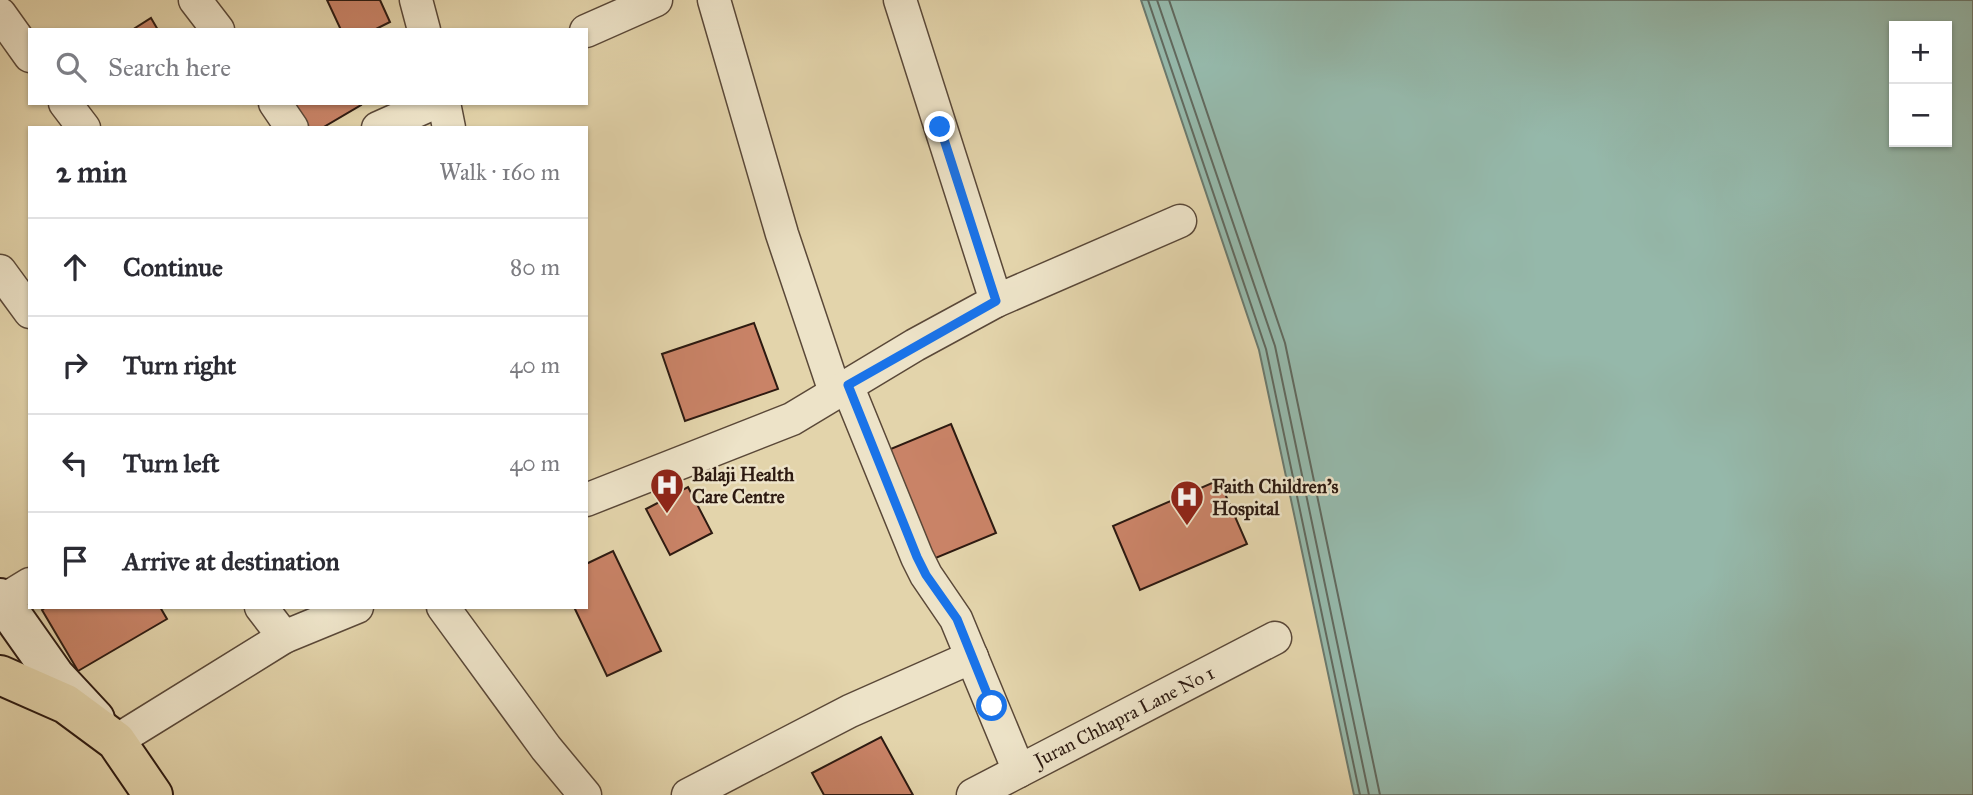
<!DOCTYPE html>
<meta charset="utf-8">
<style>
body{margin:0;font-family:"IM FELL Great Primer",serif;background:#f2f2f3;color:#2b2b33}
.controls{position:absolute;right:21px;top:21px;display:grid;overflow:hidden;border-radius:0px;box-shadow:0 2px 5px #0004}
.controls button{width:63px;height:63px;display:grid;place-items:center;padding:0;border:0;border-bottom:2px solid #e1e1e2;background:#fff;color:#2b2b33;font:35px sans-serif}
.stop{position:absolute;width:21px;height:21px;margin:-16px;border:5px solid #1a73e8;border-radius:50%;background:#fff}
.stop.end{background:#1a73e8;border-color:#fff;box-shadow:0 2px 7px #0008}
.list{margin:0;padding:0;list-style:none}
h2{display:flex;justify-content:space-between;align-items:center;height:91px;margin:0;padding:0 28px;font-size:30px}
h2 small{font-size:23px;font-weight:400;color:#7c7c81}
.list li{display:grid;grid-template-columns:46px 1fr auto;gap:21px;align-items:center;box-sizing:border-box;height:98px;padding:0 28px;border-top:2px solid #e1e1e2}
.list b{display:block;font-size:26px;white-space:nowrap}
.list em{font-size:23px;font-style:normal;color:#7c7c81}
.icon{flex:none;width:38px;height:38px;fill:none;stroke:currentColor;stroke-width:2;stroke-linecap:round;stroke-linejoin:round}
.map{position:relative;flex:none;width:1973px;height:795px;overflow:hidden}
.search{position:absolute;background:#fff;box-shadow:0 2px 5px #0004;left:28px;top:28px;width:560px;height:77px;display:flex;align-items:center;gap:18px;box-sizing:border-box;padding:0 24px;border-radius:0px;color:#7c7c81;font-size:26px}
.panel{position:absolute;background:#fff;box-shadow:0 2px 5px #0004;left:28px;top:126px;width:560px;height:483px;border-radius:0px}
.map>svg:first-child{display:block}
.water{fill:#95b8aa;stroke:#6b796d;stroke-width:2;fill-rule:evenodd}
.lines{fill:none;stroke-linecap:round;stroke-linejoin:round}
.shore{stroke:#61695e;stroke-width:2}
.building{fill:#c98367;stroke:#2d1a11;stroke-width:2}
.minor-casing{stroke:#5a4838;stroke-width:35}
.secondary-casing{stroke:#2d1a11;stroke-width:42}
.primary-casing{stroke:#2d1a11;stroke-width:42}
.minor{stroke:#ede3c8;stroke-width:32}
.secondary{stroke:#ede3c8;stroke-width:38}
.primary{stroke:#e3d4ab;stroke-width:38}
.route{stroke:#1a73e8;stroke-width:9}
.labels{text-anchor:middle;stroke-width:5;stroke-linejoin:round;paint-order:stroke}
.poi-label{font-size:19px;font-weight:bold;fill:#2d1a11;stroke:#ede3c8;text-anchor:start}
.street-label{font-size:19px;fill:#2d1a11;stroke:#ede3c8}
</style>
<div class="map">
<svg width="1973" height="795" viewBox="0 0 1973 795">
<rect width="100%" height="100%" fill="#e3d4ab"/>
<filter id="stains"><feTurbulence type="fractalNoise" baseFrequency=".00286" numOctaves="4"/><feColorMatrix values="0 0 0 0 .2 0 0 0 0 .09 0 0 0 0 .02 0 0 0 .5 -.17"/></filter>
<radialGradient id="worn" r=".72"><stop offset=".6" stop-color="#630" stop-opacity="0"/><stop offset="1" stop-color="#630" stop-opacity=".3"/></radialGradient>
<!-- water -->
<path class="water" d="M1141,0H1973V795H1354L1259,350ZM1894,26H1947V142H1894Z"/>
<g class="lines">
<!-- shore -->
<g class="shore">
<polyline points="1148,0 1266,349 1360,795"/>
<polyline points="1157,0 1275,346 1369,795"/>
<polyline points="1169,0 1285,343 1380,795"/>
</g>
</g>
<!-- building -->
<g class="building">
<polygon points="327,0 380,0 390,22 374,30 341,30"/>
<polygon points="151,18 158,30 132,30"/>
<polygon points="288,103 360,103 361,105 322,128 302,128"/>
<polygon points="754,323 778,389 685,421 662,354"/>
<polygon points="951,424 996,533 926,562 881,453"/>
<polygon points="1219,480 1247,544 1140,590 1113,526"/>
<polygon points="688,487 712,533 670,555 646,509"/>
<polygon points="613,551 661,651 607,676 574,607 586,607 586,564"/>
<polygon points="46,607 160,607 167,619 78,671 42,610"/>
<polygon points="881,737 913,795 824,795 812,773"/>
</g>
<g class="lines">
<!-- minor casing -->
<g class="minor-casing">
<g id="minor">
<polyline points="195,0 218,30"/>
<polyline points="416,0 424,30"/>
<polyline points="714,0 782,234 835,392"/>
<polyline points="900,0 996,301"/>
<polyline points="0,14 30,56"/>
<polyline points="586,31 656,0"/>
<polyline points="65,103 84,128"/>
<polyline points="275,103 292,128"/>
<polyline points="444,103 449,128"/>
<polyline points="378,128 434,103"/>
<polyline points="0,271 30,312"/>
<polyline points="847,385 917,557 926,575 956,619 1019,771"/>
<polyline points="586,500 792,419 915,345 996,301 1180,221"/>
<polyline points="2,601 30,584"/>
<polyline points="261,607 284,637"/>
<polyline points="443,607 546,748 585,795"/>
<polyline points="116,741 284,637 357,607"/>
<polyline points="688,795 850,711 972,657"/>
<polyline points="973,795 1275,638"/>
</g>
</g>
<!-- secondary casing -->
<g class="secondary-casing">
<polyline id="secondary" points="0,598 55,676 95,719"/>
</g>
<!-- primary casing -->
<g class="primary-casing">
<polyline id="primary" points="0,675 66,704 116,741 153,795"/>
</g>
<!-- minor -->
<use href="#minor" class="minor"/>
<!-- secondary -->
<use href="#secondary" class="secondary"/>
<!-- primary -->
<use href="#primary" class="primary"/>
</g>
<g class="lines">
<!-- route -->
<polyline class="route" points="940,127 996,301 848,385 917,557 926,575 957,619 992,706"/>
</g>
<!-- icons -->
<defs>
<g id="hospital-pin" transform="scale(1.75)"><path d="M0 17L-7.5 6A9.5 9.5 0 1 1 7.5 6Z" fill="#8f2418" stroke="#ede3c8"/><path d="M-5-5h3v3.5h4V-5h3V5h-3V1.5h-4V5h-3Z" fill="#fff"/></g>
</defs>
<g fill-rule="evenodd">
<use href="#hospital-pin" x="667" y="485"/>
<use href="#hospital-pin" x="1187" y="497"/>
</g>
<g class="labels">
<!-- poi labels -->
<g class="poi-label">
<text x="692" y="481">Balaji Health<tspan x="692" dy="22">Care Centre</tspan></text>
<text x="1212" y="493">Faith Children's<tspan x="1212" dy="22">Hospital</tspan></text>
</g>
<!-- street labels -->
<g class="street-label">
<text transform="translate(1124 716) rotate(-27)" y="7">Juran Chhapra Lane No 1</text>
</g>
</g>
<rect width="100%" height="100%" filter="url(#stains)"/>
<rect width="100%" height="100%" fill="url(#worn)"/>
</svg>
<div class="controls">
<button>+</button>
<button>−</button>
</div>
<div class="stop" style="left:992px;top:706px"></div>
<div class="stop end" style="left:940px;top:127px"></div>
<div class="search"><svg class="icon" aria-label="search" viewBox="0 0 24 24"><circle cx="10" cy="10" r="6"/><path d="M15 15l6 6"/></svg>Search here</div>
<section class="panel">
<h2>2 min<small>Walk · 160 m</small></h2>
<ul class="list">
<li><svg class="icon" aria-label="ahead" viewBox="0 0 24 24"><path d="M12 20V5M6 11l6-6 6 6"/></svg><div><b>Continue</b></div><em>80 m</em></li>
<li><svg class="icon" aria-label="right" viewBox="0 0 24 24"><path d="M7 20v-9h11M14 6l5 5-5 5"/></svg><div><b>Turn right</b></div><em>40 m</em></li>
<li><svg class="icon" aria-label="left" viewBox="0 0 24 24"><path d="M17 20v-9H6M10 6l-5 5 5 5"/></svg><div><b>Turn left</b></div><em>40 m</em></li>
<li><svg class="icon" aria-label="arrive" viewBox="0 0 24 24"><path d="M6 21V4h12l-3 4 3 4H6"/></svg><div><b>Arrive at destination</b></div></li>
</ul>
</section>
</div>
